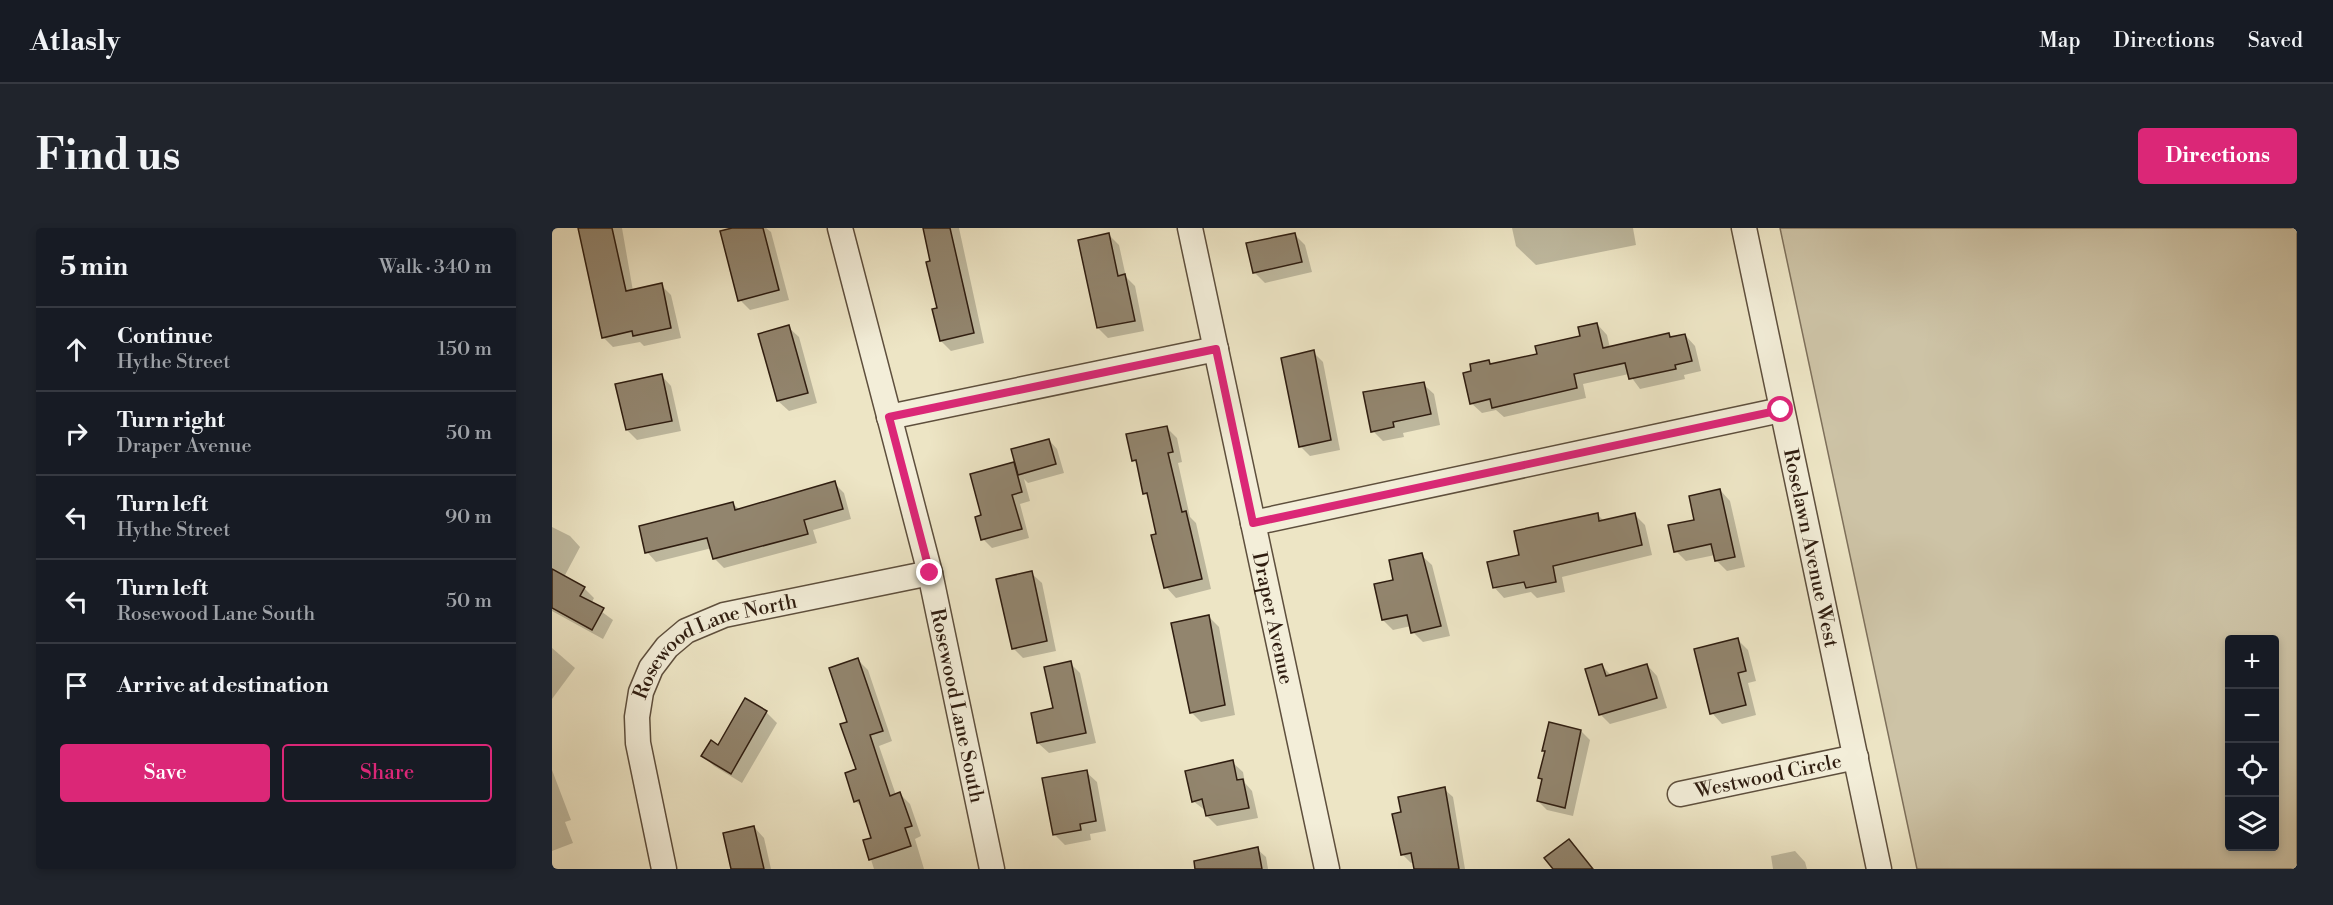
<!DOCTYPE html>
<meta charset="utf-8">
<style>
body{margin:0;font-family:"Libre Bodoni",serif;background:#20242c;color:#f1f3f6}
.controls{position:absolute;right:18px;bottom:18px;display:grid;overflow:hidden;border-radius:6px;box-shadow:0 3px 9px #0003}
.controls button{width:54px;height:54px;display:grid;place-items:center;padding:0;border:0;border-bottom:2px solid #363941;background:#171b24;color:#f1f3f6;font:30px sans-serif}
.stop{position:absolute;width:18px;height:18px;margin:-14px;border:4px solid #db2777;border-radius:50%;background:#fff}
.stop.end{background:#db2777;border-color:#fff;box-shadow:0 2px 6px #0008}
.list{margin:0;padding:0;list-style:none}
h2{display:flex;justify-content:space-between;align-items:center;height:78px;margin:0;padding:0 24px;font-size:26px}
h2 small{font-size:20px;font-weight:400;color:#9ea1a6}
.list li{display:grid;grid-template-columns:39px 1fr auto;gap:18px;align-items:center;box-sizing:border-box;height:84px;padding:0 24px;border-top:2px solid #363941}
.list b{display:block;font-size:22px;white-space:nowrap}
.list p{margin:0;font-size:20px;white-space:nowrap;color:#9ea1a6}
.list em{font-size:20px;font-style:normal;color:#9ea1a6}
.actions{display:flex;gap:12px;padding:18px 24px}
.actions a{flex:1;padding:14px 0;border:2px solid #db2777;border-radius:6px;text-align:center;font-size:21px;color:#db2777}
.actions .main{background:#db2777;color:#fff}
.icon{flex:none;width:33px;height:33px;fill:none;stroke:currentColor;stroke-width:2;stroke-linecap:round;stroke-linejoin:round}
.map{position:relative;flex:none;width:1745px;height:641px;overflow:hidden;border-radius:6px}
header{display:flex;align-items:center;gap:36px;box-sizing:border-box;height:84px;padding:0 30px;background:#171b24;border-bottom:2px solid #363941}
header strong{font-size:28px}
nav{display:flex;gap:33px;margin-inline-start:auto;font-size:21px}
.intro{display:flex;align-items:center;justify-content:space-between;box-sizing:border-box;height:144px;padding:0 36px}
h1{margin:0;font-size:42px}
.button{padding:15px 27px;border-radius:6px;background:#db2777;color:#fff;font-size:21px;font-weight:700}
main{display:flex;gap:36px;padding:0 36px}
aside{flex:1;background:#171b24;border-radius:6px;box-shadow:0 3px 9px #0003}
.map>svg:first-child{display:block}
.green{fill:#cdc3a6;stroke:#7e705b;stroke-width:1.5;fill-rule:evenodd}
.shadow{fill:#0003}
.building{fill:#92856e;stroke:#2f1d10;stroke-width:1.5}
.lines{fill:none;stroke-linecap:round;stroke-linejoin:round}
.minor-casing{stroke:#5e4f3d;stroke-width:27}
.minor{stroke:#f3eed9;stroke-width:24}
.route{stroke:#db2777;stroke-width:8}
.labels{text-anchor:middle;stroke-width:4.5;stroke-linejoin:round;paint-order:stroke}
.street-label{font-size:20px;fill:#2f1d10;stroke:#f3eed9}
</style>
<header>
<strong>Atlasly</strong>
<nav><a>Map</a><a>Directions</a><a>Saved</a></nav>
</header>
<div class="intro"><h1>Find us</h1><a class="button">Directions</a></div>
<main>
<aside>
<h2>5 min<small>Walk · 340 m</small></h2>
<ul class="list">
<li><svg class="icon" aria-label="ahead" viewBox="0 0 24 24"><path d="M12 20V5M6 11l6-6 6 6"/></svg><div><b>Continue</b><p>Hythe Street</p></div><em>150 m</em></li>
<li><svg class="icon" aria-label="right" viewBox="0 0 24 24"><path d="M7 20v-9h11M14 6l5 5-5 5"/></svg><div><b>Turn right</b><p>Draper Avenue</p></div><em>50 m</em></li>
<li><svg class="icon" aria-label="left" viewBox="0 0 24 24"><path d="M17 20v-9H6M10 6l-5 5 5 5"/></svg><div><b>Turn left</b><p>Hythe Street</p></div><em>90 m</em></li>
<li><svg class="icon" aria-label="left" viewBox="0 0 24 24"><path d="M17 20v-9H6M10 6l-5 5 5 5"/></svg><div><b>Turn left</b><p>Rosewood Lane South</p></div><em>50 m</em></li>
<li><svg class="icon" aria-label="arrive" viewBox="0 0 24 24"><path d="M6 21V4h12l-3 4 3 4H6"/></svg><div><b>Arrive at destination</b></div></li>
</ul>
<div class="actions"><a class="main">Save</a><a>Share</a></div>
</aside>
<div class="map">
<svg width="1745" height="641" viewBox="0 0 1745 641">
<rect width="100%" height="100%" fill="#ede5c5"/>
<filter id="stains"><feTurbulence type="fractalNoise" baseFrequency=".00333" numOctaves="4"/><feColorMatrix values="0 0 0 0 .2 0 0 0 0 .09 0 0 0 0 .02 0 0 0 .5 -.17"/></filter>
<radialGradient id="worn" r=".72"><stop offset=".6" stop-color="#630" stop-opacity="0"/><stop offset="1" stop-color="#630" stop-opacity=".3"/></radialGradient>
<!-- green -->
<path class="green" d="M1228,0H1745V641H1365ZM1678,412H1722V618H1678Z"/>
<!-- shadow -->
<g class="shadow">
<polygon points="27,0 70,0 81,63 109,57 119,67 129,110 92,118 88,114 61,119 51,109"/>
<polygon points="185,0 214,0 219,4 237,72 198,82 188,72"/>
<polygon points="372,0 407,0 432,115 399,123 389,113 380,34"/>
<polygon points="960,0 1081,0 1084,17 984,37 964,18"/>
<polygon points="557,7 567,17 574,49 583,58 592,103 556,110 546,100"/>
<polygon points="743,7 753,17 760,44 713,55 703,45 696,16"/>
<polygon points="1045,96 1055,107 1058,120 1117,107 1120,110 1133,107 1143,118 1149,143 1132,147 1133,151 1088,161 1077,146 1031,156 1034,170 952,189 944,182 930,185 919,175 921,144 936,134 940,137 987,127 1030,109"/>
<polygon points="236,99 247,109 265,175 237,183 226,173 208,107"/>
<polygon points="761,124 771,134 788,222 758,228 748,218"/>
<polygon points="109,147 119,158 129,203 85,212 75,202"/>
<polygon points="871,156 882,166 888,197 851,205 852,209 831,213 821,203"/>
<polygon points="614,199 625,210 630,234 626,235 638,289 644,295 659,361 624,370 614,359 597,269 593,265 587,238 582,232"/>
<polygon points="497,212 505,221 512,245 476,255 472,251 478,273 468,276 477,310 440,320 431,311 431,288 461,236 465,240"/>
<polygon points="282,255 292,265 299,291 261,302 265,315 172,340 162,330 160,320 104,334 95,324 181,276 188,282"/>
<polygon points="1168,262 1178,273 1193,339 1175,343 1165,333 1163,327 1134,333 1124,323"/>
<polygon points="1045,286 1052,293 1083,287 1093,297 1100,327 1010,349 1013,364 985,370 979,364 952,370 942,359"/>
<polygon points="0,299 18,308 28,319 12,349 32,360 42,370 39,376 61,392 51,411 0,383"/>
<polygon points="869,327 880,337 898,408 871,414 861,404 859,398 841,402 831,392 843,353"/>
<polygon points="479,345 490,355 504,423 471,430 461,420"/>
<polygon points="657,389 667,399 683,487 649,494 639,484"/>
<polygon points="1186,412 1196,422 1204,453 1196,455 1204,487 1170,496 1160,485"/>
<polygon points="0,420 23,440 0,471"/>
<polygon points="306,432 316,442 340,513 327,518 344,567 348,566 358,576 369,608 363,611 372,641 322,641 313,613 321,611 311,580 303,573 306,542 296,495"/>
<polygon points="518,435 528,445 544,515 497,525 486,515 503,481"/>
<polygon points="1049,437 1060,448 1095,437 1105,448 1115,480 1058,496 1048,486"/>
<polygon points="194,472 214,484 225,495 190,555 162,538 151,528 167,519"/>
<polygon points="1029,503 1038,512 1021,588 995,582 986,573 991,553 988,550 994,524 992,522"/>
<polygon points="680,534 691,544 693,555 700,563 706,590 665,598 655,588 654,583 641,573"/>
<polygon points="0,542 19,592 13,594 21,615 0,623"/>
<polygon points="534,544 545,554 554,603 538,606 539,612 513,617 502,606"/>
<polygon points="892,561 901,569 913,641 863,641 862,634 859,635 850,626 851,585"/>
<polygon points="202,599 212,610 219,641 181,641 173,606"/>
<polygon points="705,621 714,629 716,641 676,641 673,627"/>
<polygon points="1243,623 1253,634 1255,641 1221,641 1219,628"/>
</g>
<!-- building -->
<g class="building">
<polygon points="26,0 60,0 74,63 110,55 119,100 81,108 80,103 50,110"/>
<polygon points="180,0 211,0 227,62 186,73 168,3"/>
<polygon points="371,0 398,0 422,105 388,113 380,81 385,80 374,34 378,33"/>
<polygon points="557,5 566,48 573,46 583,93 545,100 526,12"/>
<polygon points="743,5 750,34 701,45 694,15"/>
<polygon points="1045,95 1051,120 1117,105 1118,109 1133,106 1140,133 1123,137 1124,141 1077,151 1073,135 1022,146 1025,160 940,180 938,171 918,176 911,145 919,143 918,136 937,132 938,136 985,126 983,118 1028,108 1026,99"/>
<polygon points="237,97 256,165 225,173 206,106"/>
<polygon points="762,122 779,212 747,219 729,130"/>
<polygon points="110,146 120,193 74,202 63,156"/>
<polygon points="872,154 879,186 841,194 842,199 819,204 811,164"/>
<polygon points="615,198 621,224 616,225 630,284 634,283 650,351 612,360 599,307 604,306 595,265 591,266 584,232 580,233 574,206"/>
<polygon points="497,211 504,236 466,247 459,221"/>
<polygon points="462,234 470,264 460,267 470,301 429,312 423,289 429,287 418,246"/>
<polygon points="283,253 291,281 252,292 256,306 161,331 155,310 93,325 87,298 181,274 183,282"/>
<polygon points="1168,261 1183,329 1163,333 1159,316 1122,324 1116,297 1142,292 1137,268"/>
<polygon points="1046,285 1047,293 1083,285 1090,317 1001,338 1004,354 974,360 972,354 941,360 935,334 967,327 962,303"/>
<polygon points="870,325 889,398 859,405 855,387 830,392 822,356 841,352 837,332"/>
<polygon points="0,341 33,359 28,368 52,380 40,402 0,380"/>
<polygon points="480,343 495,413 460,421 444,351"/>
<polygon points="657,387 673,477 638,485 619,395"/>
<polygon points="1186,410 1194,443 1186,445 1194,477 1158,486 1142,421"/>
<polygon points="306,430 331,503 318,507 338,568 348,564 360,598 353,600 359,618 317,632 311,612 319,610 307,572 302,574 293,545 304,541 288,496 295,494 277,440"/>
<polygon points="519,433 534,505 485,515 479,485 501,480 492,439"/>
<polygon points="1050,436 1054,448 1095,436 1105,470 1047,487 1033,441"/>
<polygon points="193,470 215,483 179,546 149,528 159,512 166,517"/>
<polygon points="997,494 1029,502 1013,580 985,573 990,551 986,550 993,523 990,523"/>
<polygon points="681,532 685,552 691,551 697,580 654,588 650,571 640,574 633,543"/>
<polygon points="535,542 544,593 528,596 529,602 501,607 490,550"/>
<polygon points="893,559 907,641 862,641 859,625 849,627 840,586 849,584 846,569"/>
<polygon points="202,598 212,641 179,641 171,605"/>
<polygon points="1017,611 1041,641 1001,641 992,630"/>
<polygon points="706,619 710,641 643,641 642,633"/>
</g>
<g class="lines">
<!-- minor casing -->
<g class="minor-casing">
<g id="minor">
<path id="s1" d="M288,0L378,345L440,641"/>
<path id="s2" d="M638,0L775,641"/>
<path id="s3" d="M1192,0L1327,641"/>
<polyline points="337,189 664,121"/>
<polyline points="701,295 1229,182"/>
<path id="s4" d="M1128,566L1304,529"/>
<path id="s5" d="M112,641L86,515L85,489L89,464L99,440L115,419L134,403L172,387L378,345"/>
</g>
</g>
<!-- minor -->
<use href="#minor" class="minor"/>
</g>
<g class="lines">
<!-- route -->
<polyline class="route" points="378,345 337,189 664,121 701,295 1229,182"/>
</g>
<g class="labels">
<!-- street labels -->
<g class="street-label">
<text dy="7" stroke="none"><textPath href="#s3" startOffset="327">Roselawn Avenue West</textPath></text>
<text dy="7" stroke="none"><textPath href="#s2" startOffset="399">Draper Avenue</textPath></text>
<text dy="7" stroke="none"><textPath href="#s5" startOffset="273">Rosewood Lane North</textPath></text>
<text dy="7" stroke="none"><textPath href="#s1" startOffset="492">Rosewood Lane South</textPath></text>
<text dy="7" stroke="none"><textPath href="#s4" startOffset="90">Westwood Circle</textPath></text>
</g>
</g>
<rect width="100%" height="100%" filter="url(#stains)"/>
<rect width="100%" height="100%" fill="url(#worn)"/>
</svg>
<div class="controls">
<button>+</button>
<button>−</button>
<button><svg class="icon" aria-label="locate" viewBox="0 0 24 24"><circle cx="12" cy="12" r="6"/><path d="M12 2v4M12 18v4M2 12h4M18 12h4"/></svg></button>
<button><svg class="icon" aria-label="layers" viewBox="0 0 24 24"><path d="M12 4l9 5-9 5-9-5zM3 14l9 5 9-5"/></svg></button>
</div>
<div class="stop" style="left:1229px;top:182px"></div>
<div class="stop end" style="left:378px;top:345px"></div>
</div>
</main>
